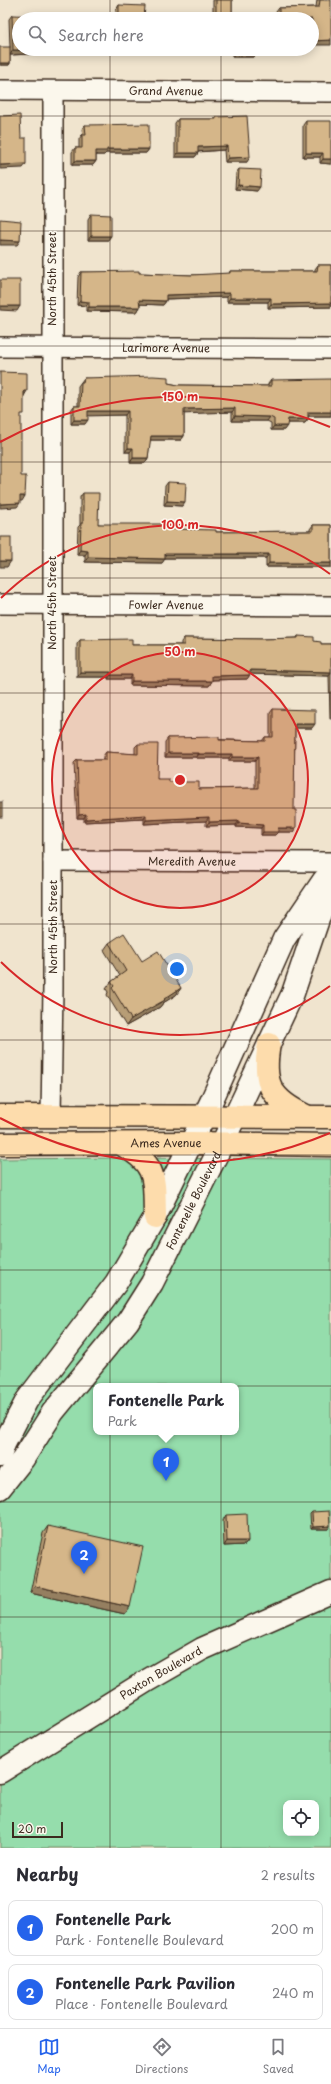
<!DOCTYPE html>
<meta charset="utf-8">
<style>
body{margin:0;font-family:"Playpen Sans",sans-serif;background:#f7f7f7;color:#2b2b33}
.controls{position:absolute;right:12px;bottom:12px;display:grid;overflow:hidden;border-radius:8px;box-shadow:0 2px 10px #0003}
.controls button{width:36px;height:36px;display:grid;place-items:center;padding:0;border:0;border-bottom:1px solid #e1e1e2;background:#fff;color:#2b2b33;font:20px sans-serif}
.scale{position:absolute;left:12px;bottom:10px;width:51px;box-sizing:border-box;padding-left:4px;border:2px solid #3b2a1e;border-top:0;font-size:11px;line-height:14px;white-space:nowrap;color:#3b2a1e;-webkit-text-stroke:3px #fbf7ec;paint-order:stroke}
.you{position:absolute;left:177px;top:969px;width:14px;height:14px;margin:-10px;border:3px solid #fff;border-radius:50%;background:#1a73e8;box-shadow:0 0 0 6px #1a73e833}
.badge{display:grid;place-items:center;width:26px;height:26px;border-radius:50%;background:#2563eb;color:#fff;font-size:13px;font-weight:700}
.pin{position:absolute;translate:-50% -33px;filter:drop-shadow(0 1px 2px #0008)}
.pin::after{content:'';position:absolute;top:21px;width:14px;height:12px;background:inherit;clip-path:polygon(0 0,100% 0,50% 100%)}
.popup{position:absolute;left:93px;top:1383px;width:146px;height:52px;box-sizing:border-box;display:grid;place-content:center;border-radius:8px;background:#fff;filter:drop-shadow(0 1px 3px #0005);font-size:13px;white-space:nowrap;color:#7c7c81}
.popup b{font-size:15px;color:#2b2b33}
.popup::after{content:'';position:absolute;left:50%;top:100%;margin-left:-8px;border:8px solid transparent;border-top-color:#fff}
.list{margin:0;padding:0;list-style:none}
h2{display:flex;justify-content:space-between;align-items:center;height:52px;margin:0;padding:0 16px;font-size:17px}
h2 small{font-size:13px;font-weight:400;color:#7c7c81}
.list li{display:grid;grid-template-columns:26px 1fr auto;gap:12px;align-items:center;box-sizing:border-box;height:56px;margin:0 8px 8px;padding:0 8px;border:1px solid #e1e1e2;border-radius:8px}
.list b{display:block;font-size:15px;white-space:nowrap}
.list p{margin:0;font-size:13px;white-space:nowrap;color:#7c7c81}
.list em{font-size:13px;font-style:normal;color:#7c7c81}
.icon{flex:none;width:22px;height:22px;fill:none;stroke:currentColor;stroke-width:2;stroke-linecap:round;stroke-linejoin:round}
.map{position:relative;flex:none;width:331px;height:1848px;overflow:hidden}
.search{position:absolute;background:#fff;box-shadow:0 2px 10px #0003;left:12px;right:12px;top:12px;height:44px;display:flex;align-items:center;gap:10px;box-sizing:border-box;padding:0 14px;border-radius:22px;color:#7c7c81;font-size:15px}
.sheet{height:180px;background:#fff}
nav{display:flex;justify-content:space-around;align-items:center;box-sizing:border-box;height:56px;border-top:1px solid #e1e1e2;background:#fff;font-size:11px;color:#7c7c81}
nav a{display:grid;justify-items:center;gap:2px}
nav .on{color:#2563eb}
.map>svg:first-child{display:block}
.green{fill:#95ddac;stroke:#688465;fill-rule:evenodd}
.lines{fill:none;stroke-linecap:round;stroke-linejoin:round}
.street-casing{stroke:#3b2a1e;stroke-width:22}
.secondary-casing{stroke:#3b2a1e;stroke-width:25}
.primary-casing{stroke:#3b2a1e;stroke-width:25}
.street{stroke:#fbf7ec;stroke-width:19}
.secondary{stroke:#fbf7ec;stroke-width:22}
.primary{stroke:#fddcac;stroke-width:22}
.wall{fill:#b79d76;stroke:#3b2a1e}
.shaded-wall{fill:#957f60;stroke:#3b2a1e}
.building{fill:#d5b689;stroke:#3b2a1e}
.grid{fill:none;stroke:#3b2a1e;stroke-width:1;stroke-opacity:0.55}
.ring{fill:none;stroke:#d62828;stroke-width:2}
.labels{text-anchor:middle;stroke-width:3;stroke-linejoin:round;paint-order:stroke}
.street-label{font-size:11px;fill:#3b2a1e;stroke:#fbf7ec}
.centre{fill:#d62828;stroke:#fbf7ec;stroke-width:2}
.ring-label{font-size:12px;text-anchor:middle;font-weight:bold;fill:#d62828;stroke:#fbf7ec;stroke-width:3;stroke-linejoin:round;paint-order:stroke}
</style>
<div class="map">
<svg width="331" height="1848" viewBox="0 0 331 1848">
<rect width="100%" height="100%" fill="#f0e4ce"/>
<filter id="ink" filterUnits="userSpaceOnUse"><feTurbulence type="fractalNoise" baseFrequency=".025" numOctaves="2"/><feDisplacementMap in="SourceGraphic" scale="8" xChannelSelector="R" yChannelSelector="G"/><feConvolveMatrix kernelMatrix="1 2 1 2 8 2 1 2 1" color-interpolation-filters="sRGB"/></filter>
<g filter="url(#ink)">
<!-- green -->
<path class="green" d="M110,1158L331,1159V1848H0V1159ZM96,1386H236V1432H96ZM286,1803H316V1833H286Z"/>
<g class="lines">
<!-- street casing -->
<g class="street-casing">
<g id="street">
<path id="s1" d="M0,90L331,92"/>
<path id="s2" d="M0,347L331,349"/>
<path id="s3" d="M0,604L331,606"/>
<path id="s4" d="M53,861L331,862"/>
<polyline points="51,1116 53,988 53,91"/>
</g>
</g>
<!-- secondary casing -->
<g class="secondary-casing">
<g id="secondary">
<polyline points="0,1456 4,1444 27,1400 116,1283 155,1217 211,1102 284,939 324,880"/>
<path id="s5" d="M0,1488L23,1459L53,1412L128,1321L152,1283L222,1144L293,993L331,881"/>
<path id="s6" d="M0,1772L148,1680L202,1649L331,1592"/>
</g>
</g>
<!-- primary casing -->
<g class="primary-casing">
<g id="primary">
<path d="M269,1044C262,1083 270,1099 306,1116"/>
<polyline points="0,1116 331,1117"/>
<path id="s7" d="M0,1144L191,1143L331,1145"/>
<path d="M121,1144C158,1165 154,1178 155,1217"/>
</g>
</g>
<!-- street -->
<use href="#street" class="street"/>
<!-- secondary -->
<use href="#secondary" class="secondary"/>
<!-- primary -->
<use href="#primary" class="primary"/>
</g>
<!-- wall -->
<g class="wall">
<polygon points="213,0 232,0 232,16 276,16 276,12 279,8 316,7 317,0 331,0 312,19 116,19 116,10 119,5 144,18 192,18 194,15 213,15"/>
<polygon points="12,15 19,19 34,50 31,54 10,55 10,63 9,65 0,65 10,47 9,19"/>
<polygon points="232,49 297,49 296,51 258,51 258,53 254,57 232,57"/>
<polygon points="216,117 247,162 225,162 224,150 198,152 198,153 195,157 175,157 175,123 178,119 215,119"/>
<polygon points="306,121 331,164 320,163 320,157 303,157 303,125"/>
<polygon points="85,125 149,149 146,153 106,153 104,155 96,155 96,161 93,165 72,165 72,152 75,148 79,148 79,139 82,135 83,135 82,129"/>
<polygon points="239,169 257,191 235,189 236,173"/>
<polygon points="91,214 108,240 88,240 88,219"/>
<polygon points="318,265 331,265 331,307 268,308 268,302 227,302 227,297 166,299 166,301 163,305 140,304 140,307 137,312 86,311 86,306 77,305 78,277 81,272 139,273 191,275 229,274 230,271 315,271 315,269"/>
<polygon points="84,378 168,383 178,385 268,386 268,384 271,380 331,416 308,416 308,419 305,423 287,423 284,430 271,430 271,423 267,421 232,421 232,412 184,413 184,436 181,440 150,440 148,458 145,463 130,463 130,452 125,452 125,415 88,415 85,424 71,424 71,410 74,406 78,406 78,386"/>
<polygon points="168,482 182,506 164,505 165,486"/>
<polygon points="83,493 98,524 172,529 216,532 310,531 310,529 313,525 331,525 331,567 266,567 266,558 165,558 162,563 85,562 85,555 77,555 78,527 80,525 80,497"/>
<polygon points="298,636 321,644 331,644 331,719 330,719 329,676 250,674 247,679 212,680 212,681 209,686 130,685 130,679 108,679 108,677 77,677 77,644 80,640 132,645 181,645 181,642 184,638 262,639 297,638"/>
<polygon points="273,709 312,728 295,728 293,832 278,832 275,835 261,835 261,828 236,827 236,825 206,826 206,821 144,824 144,819 84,822 84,818 77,818 74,763 77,760 103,760 103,756 106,752 135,754 135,747 138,744 157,779 199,789 255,788 255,761 229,761 229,758 196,758 196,757 165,757 165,742 168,738 262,741 265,737 270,737 270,713"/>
<polygon points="109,943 142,961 181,988 176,995 163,1003 160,1007 126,1026 107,995 108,992 106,989 111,982 120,976 104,950"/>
<polygon points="312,1512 328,1529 311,1529 310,1514"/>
<polygon points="226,1515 248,1541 245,1545 224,1546 223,1520"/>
<polygon points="48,1526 125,1614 30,1593 43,1533"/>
</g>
<!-- shaded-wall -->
<g class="shaded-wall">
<polygon points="331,40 331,45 312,45 312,41"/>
<polygon points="124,49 140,49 139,51 123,50"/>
<polygon points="256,49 297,49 296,51 255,52"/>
<polygon points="13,50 34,50 31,54 10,55"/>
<polygon points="235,52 258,53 254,57 232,57"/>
<polygon points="0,63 10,63 9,65 0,65"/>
<polygon points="227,146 224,150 195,152 198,147"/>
<polygon points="107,149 149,149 146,153 106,153 104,155 93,155 96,151"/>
<polygon points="178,153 198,153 195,157 175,157"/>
<polygon points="306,153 323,153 320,157 303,157"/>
<polygon points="250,157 247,162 225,162 228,158"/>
<polygon points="323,159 331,159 331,164 320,163"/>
<polygon points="75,161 96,161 93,165 72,165"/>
<polygon points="26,164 23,168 0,169 0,165"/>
<polygon points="238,185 260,187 257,191 235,189"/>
<polygon points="91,236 111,236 108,240 88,240"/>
<polygon points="0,240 20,241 17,245 0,245"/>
<polygon points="230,293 227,297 163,299 166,295"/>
<polygon points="230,298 271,298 268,302 227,302"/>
<polygon points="139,300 166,301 163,305 136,304"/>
<polygon points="80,301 89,302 86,306 77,305"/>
<polygon points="331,303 331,307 268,308 271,304"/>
<polygon points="0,306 20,306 17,311 0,310"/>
<polygon points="89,307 140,307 137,312 86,311"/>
<polygon points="24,391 27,391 24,396"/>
<polygon points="235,408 232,412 181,414 184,409"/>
<polygon points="88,411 128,411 125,415 85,416"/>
<polygon points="308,412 331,412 331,416 305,416"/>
<polygon points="235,416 270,417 267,421 232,421"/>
<polygon points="288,419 308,419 305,423 285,423"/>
<polygon points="74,420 88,420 85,424 71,424"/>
<polygon points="274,426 287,426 284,430 271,430"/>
<polygon points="151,436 184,436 181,440 148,440"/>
<polygon points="128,448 133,448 130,452 125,452"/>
<polygon points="133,458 148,458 145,463 130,463"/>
<polygon points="20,496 25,496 22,501 17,501"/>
<polygon points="167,501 185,502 182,506 164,505"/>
<polygon points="20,503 17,507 0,508 0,504"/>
<polygon points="80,550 88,551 85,555 77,555"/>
<polygon points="165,554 269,554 266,558 162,558"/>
<polygon points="88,557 165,559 162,563 85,562"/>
<polygon points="0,561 11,561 7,567 0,567"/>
<polygon points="269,563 331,563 331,567 266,567"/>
<polygon points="250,670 331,672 331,673 329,676 247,674"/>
<polygon points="80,672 111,672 108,677 77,677"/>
<polygon points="111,675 132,675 130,679 108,679"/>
<polygon points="250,675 247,679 209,680 212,676"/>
<polygon points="132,681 212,681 209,686 130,685"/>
<polygon points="295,724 315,724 312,728 292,728"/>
<polygon points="168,753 199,753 196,757 165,757"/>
<polygon points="199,754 232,754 229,758 196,758"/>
<polygon points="232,757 258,757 255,761 229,761"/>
<polygon points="86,814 84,818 77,818 79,815"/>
<polygon points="146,815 144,819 84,822 86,819"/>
<polygon points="209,817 206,821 144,824 146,820"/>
<polygon points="239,821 236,825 206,826 209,822"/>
<polygon points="239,823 263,825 261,828 236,827"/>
<polygon points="278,828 296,828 293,832 278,832 275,835 261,835 263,832"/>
<polygon points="181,988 176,995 163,1003 160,1007 126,1026 131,1019"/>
<polygon points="330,1526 328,1529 311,1529 313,1527"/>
<polygon points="227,1541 248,1541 245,1545 224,1546"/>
<polygon points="35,1586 130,1607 125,1614 30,1593"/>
</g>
<!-- building -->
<g class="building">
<polygon points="216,0 232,0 232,16 279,16 279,8 319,7 320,0 331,0 331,40 312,41 312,19 119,19 119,5 145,6 144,18 194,18 194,15 216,15"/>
<polygon points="12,15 71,17 71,19 19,19 19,49 34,49 34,50 13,50"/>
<rect x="0" y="47" width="10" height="16"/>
<polygon points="235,49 258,49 258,53 235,52"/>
<polygon points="20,115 21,138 26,138 26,164 0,165 0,116"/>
<polygon points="247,116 250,157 228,158 227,146 198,147 198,153 178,153 178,119 216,119 216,117"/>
<polygon points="306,121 331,121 331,159 323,159 323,153 306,153"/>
<polygon points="149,124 149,149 107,149 107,151 96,151 96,161 75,161 75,148 82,148 82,135 86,135 85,125"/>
<polygon points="239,169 261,170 260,187 238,185"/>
<polygon points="91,214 111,215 111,236 91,236"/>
<polygon points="0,219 21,221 20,241 0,240"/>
<polygon points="318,265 331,265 331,303 271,304 271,298 230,298 230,293 166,295 166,301 139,300 140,307 89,307 89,302 80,301 81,272 139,271 139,273 191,275 230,273 230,271 317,271"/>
<rect x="0" y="280" width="20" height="26"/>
<polygon points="0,372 27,373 27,391 24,391 24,414 21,414 21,476 26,476 25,496 20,496 20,503 0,504"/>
<polygon points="153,376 168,377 168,383 178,385 271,386 271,380 331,379 331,412 308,412 308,419 288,419 287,426 274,426 274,419 270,417 235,416 235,408 184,409 184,436 151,436 148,458 133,458 133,448 128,448 128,411 88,411 88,420 74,420 74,406 80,406 81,382 83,382 84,378"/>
<polygon points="168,482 186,483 185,502 167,501"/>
<polygon points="83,493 99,493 98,524 172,524 172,529 216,530 216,532 313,531 313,525 331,525 331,563 269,563 269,554 165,554 165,559 88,557 88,551 80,550 81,523 83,523"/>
<rect x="0" y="537" width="11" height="24"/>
<polygon points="298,636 314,637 314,641 321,642 321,644 331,644 331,672 250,670 250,675 212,676 212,681 132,681 132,675 111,675 111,672 80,672 80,640 132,639 132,645 184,645 184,638 262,639 298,638"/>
<polygon points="273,709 315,710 315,724 295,724 294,810 296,810 296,828 278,828 278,832 263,832 263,825 239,823 239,821 209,822 209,817 146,820 146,815 86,819 86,814 79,815 77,760 106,760 106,752 138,754 138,744 158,744 157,779 169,779 169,782 199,782 199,789 258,788 258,757 232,757 232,754 199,754 199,753 168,753 168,738 219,737 219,740 265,741 265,737 273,737"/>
<rect x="0" y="802" width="2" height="15"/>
<polygon points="124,933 142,961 158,951 181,988 164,999 165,1000 131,1019 112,988 114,986 111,982 126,971 109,943"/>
<polygon points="329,1511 330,1526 313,1527 312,1512"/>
<polygon points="247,1514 248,1541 227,1541 226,1515"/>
<polygon points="48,1526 143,1547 130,1607 35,1586"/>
</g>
</g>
<!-- grid -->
<path class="grid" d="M110,0V19M221,0V19M110,49V1848M221,49V1848M0,116H331M0,231H331M0,346H331M0,462H331M0,578H331M0,693H331M0,808H331M0,924H331M0,1040H331M0,1155H331M0,1270H331M0,1386H331M0,1502H331M0,1617H331M0,1732H331"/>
<!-- distance rings -->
<circle cx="180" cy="780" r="128" fill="#d62828" fill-opacity=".12"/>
<g class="ring">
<circle cx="180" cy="780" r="128"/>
<path d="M330 986A255 255 0 0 1 1 962M1 598A255 255 0 0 1 330 574"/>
<path d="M330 1133A383 383 0 0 1 0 1118M0 442A383 383 0 0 1 330 427"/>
</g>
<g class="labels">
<!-- street labels -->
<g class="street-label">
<text dy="4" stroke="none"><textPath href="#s1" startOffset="166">Grand Avenue</textPath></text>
<text transform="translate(52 279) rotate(-90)" y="4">North 45th Street</text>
<text dy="4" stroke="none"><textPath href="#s2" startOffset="166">Larimore Avenue</textPath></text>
<text transform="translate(52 603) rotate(-90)" y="4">North 45th Street</text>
<text dy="4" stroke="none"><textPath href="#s3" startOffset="166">Fowler Avenue</textPath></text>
<text dy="4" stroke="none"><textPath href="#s4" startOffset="139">Meredith Avenue</textPath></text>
<text transform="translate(53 927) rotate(-90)" y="4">North 45th Street</text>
<text dy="4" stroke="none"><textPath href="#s7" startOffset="166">Ames Avenue</textPath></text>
<text dy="4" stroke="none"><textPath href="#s5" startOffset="348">Fontenelle Boulevard</textPath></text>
<text dy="4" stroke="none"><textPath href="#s6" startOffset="189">Paxton Boulevard</textPath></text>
</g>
</g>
<circle cx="180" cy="780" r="6" class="centre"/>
<g class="ring-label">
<text x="180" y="401">150 m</text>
<text x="180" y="529">100 m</text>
<text x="180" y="656">50 m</text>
</g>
</svg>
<div class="controls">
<button><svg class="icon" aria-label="locate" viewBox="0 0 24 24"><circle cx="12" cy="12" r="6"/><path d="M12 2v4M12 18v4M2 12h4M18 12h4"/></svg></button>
</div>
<div class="scale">20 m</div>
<div class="you"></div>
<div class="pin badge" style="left:166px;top:1481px">1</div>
<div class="popup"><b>Fontenelle Park</b>Park</div>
<div class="pin badge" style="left:84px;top:1574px">2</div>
<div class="search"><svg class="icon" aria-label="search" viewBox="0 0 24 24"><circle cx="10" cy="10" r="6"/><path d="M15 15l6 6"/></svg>Search here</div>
</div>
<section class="sheet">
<h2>Nearby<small>2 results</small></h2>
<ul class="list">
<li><span class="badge">1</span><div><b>Fontenelle Park</b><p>Park · Fontenelle Boulevard</p></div><em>200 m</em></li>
<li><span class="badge">2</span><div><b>Fontenelle Park Pavilion</b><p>Place · Fontenelle Boulevard</p></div><em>240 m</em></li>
</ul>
</section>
<nav>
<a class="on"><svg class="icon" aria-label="map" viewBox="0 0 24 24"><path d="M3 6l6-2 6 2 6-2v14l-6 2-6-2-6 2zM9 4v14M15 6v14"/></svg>Map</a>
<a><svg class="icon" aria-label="directions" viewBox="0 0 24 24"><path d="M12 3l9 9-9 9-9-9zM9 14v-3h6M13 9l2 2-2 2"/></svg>Directions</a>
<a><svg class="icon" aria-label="saved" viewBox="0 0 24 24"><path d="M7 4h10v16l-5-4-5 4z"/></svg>Saved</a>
</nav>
